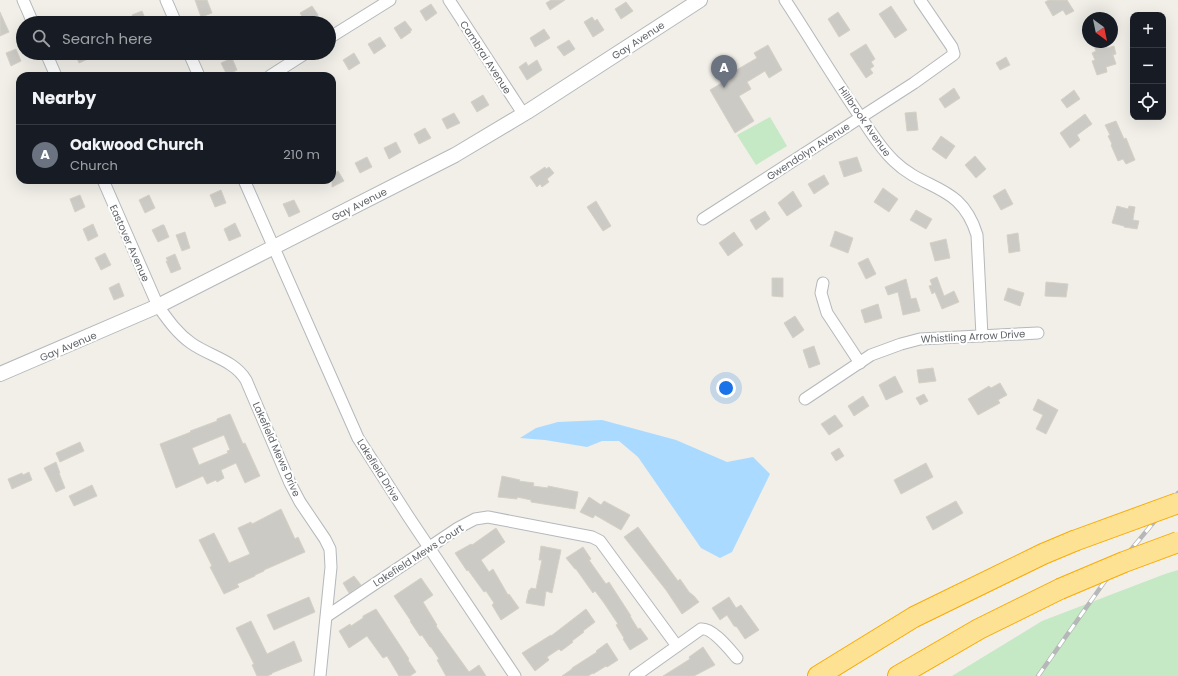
<!DOCTYPE html>
<meta charset="utf-8">
<style>
body{margin:0;font-family:Poppins,sans-serif;background:#20242c;color:#f1f3f6}
.controls{position:absolute;right:12px;top:12px;display:grid;overflow:hidden;border-radius:8px;box-shadow:0 4px 16px #0002}
.controls button{width:36px;height:36px;display:grid;place-items:center;padding:0;border:0;border-bottom:1px solid #363941;background:#171b24;color:#f1f3f6;font:20px sans-serif}
.compass{position:absolute;left:1082px;top:12px;width:36px;height:36px;border-radius:50%;background:#171b24;box-shadow:0 4px 16px #0002;rotate:147deg}
.you{position:absolute;left:726px;top:388px;width:14px;height:14px;margin:-10px;border:3px solid #fff;border-radius:50%;background:#1a73e8;box-shadow:0 0 0 6px #1a73e833}
.badge{display:grid;place-items:center;width:26px;height:26px;border-radius:50%;background:#0f766e;color:#fff;font-size:13px;font-weight:700}
.pin{position:absolute;translate:-50% -33px;filter:drop-shadow(0 1px 2px #0008)}
.pin::after{content:'';position:absolute;top:21px;width:14px;height:12px;background:inherit;clip-path:polygon(0 0,100% 0,50% 100%)}
.list{margin:0;padding:0;list-style:none}
h2{display:flex;justify-content:space-between;align-items:center;height:52px;margin:0;padding:0 16px;font-size:17px}
h2 small{font-size:13px;font-weight:400;color:#9ea1a6}
.list li{display:grid;grid-template-columns:26px 1fr auto;gap:12px;align-items:center;box-sizing:border-box;height:60px;padding:0 16px;border-top:1px solid #363941}
.list b{display:block;font-size:15px;white-space:nowrap}
.list p{margin:0;font-size:13px;white-space:nowrap;color:#9ea1a6}
.list em{font-size:13px;font-style:normal;color:#9ea1a6}
.icon{flex:none;width:22px;height:22px;fill:none;stroke:currentColor;stroke-width:2;stroke-linecap:round;stroke-linejoin:round}
.map{position:relative;flex:none;width:1178px;height:676px;overflow:hidden}
.search{position:absolute;background:#171b24;box-shadow:0 4px 16px #0002;left:16px;top:16px;width:320px;height:44px;display:flex;align-items:center;gap:10px;box-sizing:border-box;padding:0 14px;border-radius:22px;color:#9ea1a6;font-size:15px}
.panel{position:absolute;background:#171b24;box-shadow:0 4px 16px #0002;left:16px;top:72px;width:320px;height:112px;border-radius:12px}
.map>svg:first-child{display:block}
.green{fill:#c5e8c5}
.water{fill:#aadaff}
.building{fill:#cccac5;stroke:#d6d1c6;fill-rule:evenodd}
.lines{fill:none;stroke-linecap:round;stroke-linejoin:round}
.minor-casing{stroke:#b5b8bc;stroke-width:13}
.tertiary-casing{stroke:#b5b8bc;stroke-width:16}
.motorway-casing{stroke:#f9ab00;stroke-width:22}
.minor{stroke:#fff;stroke-width:11}
.tertiary{stroke:#fff;stroke-width:14}
.motorway{stroke:#fde293;stroke-width:20}
.rail-casing{stroke:#b6b7b8;stroke-width:4.5}
.rail{stroke:#fff;stroke-width:3;stroke-dasharray:9;stroke-linecap:butt}
.motorway-bridge-casing{stroke:#f9ab00;stroke-width:22;stroke-linecap:butt}
.motorway-bridge{stroke:#fde293;stroke-width:20}
.labels{text-anchor:middle;stroke-width:4;stroke-linejoin:round;paint-order:stroke}
.street-label{font-size:10px;fill:#5f6368;stroke:#fff}
</style>
<div class="map">
<svg width="1178" height="676" viewBox="0 0 1178 676">
<rect width="100%" height="100%" fill="#f1efe8"/>
<!-- green -->
<g class="green">
<polygon points="770,117 787,146 756,165 737,135"/>
<polygon points="1178,570 1178,676 952,676 1042,621 1165,574"/>
</g>
<!-- water -->
<polygon class="water" points="602,420 676,440 727,462 753,457 770,474 732,552 720,558 701,548 638,457 619,441 602,441 587,447 545,440 520,438 536,428 558,422"/>
<!-- building -->
<g class="building">
<polygon points="195,0 207,0 212,13 201,17"/>
<polygon points="551,0 565,0 550,10 546,3"/>
<polygon points="1049,0 1067,0 1074,11 1066,15 1063,10 1053,16 1045,2"/>
<polygon points="626,2 633,11 621,19 615,9"/>
<polygon points="431,4 437,13 426,21 420,11"/>
<polygon points="312,6 318,15 306,23 300,13"/>
<polygon points="891,6 907,30 895,38 879,14"/>
<polygon points="142,11 147,23 135,23 132,15"/>
<polygon points="0,12 9,32 0,36"/>
<polygon points="838,12 850,30 839,37 828,19"/>
<polygon points="592,17 595,21 597,19 604,30 593,37 584,22"/>
<polygon points="405,21 412,30 410,31 411,32 401,39 394,28"/>
<polygon points="544,29 550,38 535,47 530,38"/>
<polygon points="380,37 386,46 374,54 368,44"/>
<polygon points="569,40 575,49 564,56 557,47"/>
<polygon points="1092,42 1103,42 1107,48 1114,46 1116,54 1113,55 1116,64 1106,67 1107,72 1097,75 1092,61 1095,60 1092,53 1096,51"/>
<polygon points="866,44 875,59 871,62 874,66 870,69 873,73 866,78 850,54"/>
<polygon points="768,45 782,70 769,78 765,71 747,82 751,89 739,96 754,121 735,133 710,90 735,75 733,72 757,58 754,53"/>
<polygon points="16,49 21,61 11,66 6,53"/>
<polygon points="75,53 101,53 79,63"/>
<polygon points="354,53 360,63 349,70 343,60"/>
<polygon points="1006,57 1010,65 1000,70 996,63"/>
<polygon points="232,58 237,70 227,75 221,63"/>
<polygon points="537,60 542,70 527,80 519,67 526,62 528,66"/>
<polygon points="954,88 960,98 945,108 939,99"/>
<polygon points="1074,90 1080,99 1067,108 1061,100"/>
<polygon points="483,95 489,105 477,112 471,102"/>
<polygon points="916,112 918,130 907,131 905,113"/>
<polygon points="454,113 460,123 447,129 442,119"/>
<polygon points="1085,114 1092,124 1077,135 1080,140 1070,148 1060,133"/>
<polygon points="1116,121 1124,139 1126,138 1135,160 1126,164 1123,159 1118,161 1111,145 1112,144 1108,136 1110,135 1105,125"/>
<polygon points="425,128 431,138 419,144 414,134"/>
<polygon points="941,136 955,146 946,159 932,149"/>
<polygon points="396,142 401,152 389,159 384,148"/>
<polygon points="975,156 986,169 976,178 965,165"/>
<polygon points="367,157 372,167 360,173 355,163"/>
<polygon points="857,157 862,171 844,177 839,162"/>
<polygon points="545,167 546,169 549,167 554,173 547,179 549,182 542,187 540,184 537,187 530,177"/>
<polygon points="338,171 344,181 332,187 332,175"/>
<polygon points="824,175 829,184 814,194 808,184"/>
<polygon points="883,188 898,199 889,212 874,202"/>
<polygon points="1005,189 1013,204 1001,210 993,196"/>
<polygon points="221,190 226,203 215,207 210,195"/>
<polygon points="793,191 802,206 787,216 778,203"/>
<polygon points="80,195 85,207 75,212 70,199"/>
<polygon points="149,195 155,208 145,213 139,200"/>
<polygon points="294,200 300,212 289,217 283,204"/>
<polygon points="596,201 611,226 603,231 587,207"/>
<polygon points="1117,206 1128,209 1129,206 1135,207 1133,219 1133,220 1139,221 1137,229 1124,227 1124,226 1112,223"/>
<polygon points="916,210 932,219 926,229 910,220"/>
<polygon points="765,211 770,219 756,230 750,220"/>
<polygon points="235,223 241,236 229,241 224,229"/>
<polygon points="93,224 98,236 88,241 83,229"/>
<polygon points="162,225 164,225 169,237 158,242 152,230"/>
<polygon points="835,231 853,238 848,253 830,246"/>
<polygon points="185,232 190,248 182,251 176,235"/>
<polygon points="734,232 743,245 728,256 719,243"/>
<polygon points="1018,233 1020,251 1009,253 1007,235"/>
<polygon points="946,239 950,258 935,261 930,243"/>
<polygon points="105,253 111,265 101,270 95,258"/>
<polygon points="175,254 181,269 171,273 166,261 168,261 166,258"/>
<polygon points="868,258 876,274 866,279 858,263"/>
<polygon points="937,277 944,296 954,291 959,302 942,309 935,292 932,294 929,286 932,285 930,280"/>
<polygon points="772,278 783,278 783,297 772,296"/>
<polygon points="906,279 911,299 916,298 920,311 903,315 898,292 888,295 885,287"/>
<polygon points="1046,282 1068,284 1066,297 1045,296"/>
<polygon points="119,283 124,296 114,300 109,288"/>
<polygon points="1008,288 1024,293 1020,306 1004,300"/>
<polygon points="878,304 882,318 865,323 861,310"/>
<polygon points="795,316 804,330 793,338 784,323"/>
<polygon points="814,346 820,364 809,368 803,350"/>
<polygon points="933,368 936,381 919,383 917,370"/>
<polygon points="895,376 903,392 886,400 879,385"/>
<polygon points="1000,383 1007,395 998,400 1000,403 978,415 968,399 989,386 991,388"/>
<polygon points="924,394 928,401 920,405 916,398"/>
<polygon points="863,396 869,406 854,416 848,406"/>
<polygon points="1038,399 1058,410 1046,434 1036,429 1043,415 1033,410"/>
<path d="M230,414L243,444L245,443L260,476L245,483L236,463L221,470L224,478L217,482L216,480L207,484L203,476L176,488L160,444L191,432L190,431L217,421V419ZM224,435L230,450L227,451L228,453L199,465L192,448Z"/>
<polygon points="835,415 843,426 829,435 821,424"/>
<polygon points="80,442 84,451 60,462 56,453"/>
<polygon points="839,448 844,456 836,461 831,453"/>
<polygon points="56,462 60,473 59,473 65,488 56,492 44,468"/>
<polygon points="926,463 933,477 901,494 894,480"/>
<polygon points="29,472 32,480 12,489 8,479 22,473 23,475"/>
<polygon points="502,476 520,480 519,481 534,483 533,486 548,488 548,486 578,492 575,509 531,502 531,500 517,497 517,499 498,497"/>
<polygon points="92,485 97,496 74,506 69,496"/>
<polygon points="589,497 601,505 604,501 630,515 621,530 595,515 593,518 580,512"/>
<polygon points="956,501 963,513 933,530 926,517"/>
<polygon points="281,509 295,539 298,537 305,552 264,570 264,571 255,575 255,576 237,584 239,587 224,594 210,567 212,566 199,540 214,533 229,563 250,554 238,528 251,522 252,524"/>
<polygon points="638,527 678,581 680,579 689,592 694,596 699,602 682,614 666,590 624,537"/>
<polygon points="496,528 505,542 481,560 489,572 493,569 508,595 509,594 519,608 501,620 492,605 494,603 486,591 484,592 468,570 467,571 455,553 471,544 472,545"/>
<polygon points="541,546 561,550 552,593 546,591 544,606 526,603 529,590 530,590 531,588 536,589 542,560 539,560"/>
<polygon points="583,547 591,559 589,560 606,584 609,582 631,616 630,616 638,629 640,628 648,639 630,650 623,639 624,638 616,625 618,624 604,603 595,591 593,593 576,569 575,569 566,558"/>
<polygon points="354,576 361,585 349,593 343,583"/>
<polygon points="421,578 433,595 423,602 437,625 436,626 469,672 479,665 486,676 446,676 437,660 439,659 431,647 430,647 422,635 420,636 410,621 411,621 394,596"/>
<polygon points="309,597 315,612 274,630 267,615"/>
<polygon points="729,597 736,608 741,605 759,630 745,639 737,627 734,626 727,615 720,620 712,608"/>
<polygon points="376,609 409,659 408,660 416,672 410,676 399,676 387,656 383,658 367,636 349,648 339,631 350,624 351,626 363,618 363,616"/>
<polygon points="586,609 595,622 583,631 584,632 572,641 573,642 561,651 559,649 547,657 549,660 535,671 522,653 551,635 551,636"/>
<polygon points="251,621 267,654 294,641 302,661 272,673 272,674 267,676 257,676 252,665 254,664 236,628"/>
<polygon points="607,643 618,660 607,667 606,666 593,674 593,673 588,676 562,676 572,669 572,668 597,652 596,651"/>
<polygon points="703,647 715,665 694,676 663,676 690,659 689,657"/>
</g>
<g class="lines">
<!-- minor casing -->
<g class="minor-casing">
<g id="minor">
<polyline points="23,0 33,23"/>
<polyline points="166,0 176,23"/>
<polyline points="449,0 524,115"/>
<path d="M785,0C810,38 833,77 859,115C870,130 879,147 894,161C926,192 961,183 977,235L982,336"/>
<polyline points="329,38 390,0"/>
<polyline points="46,53 56,76"/>
<polyline points="189,53 199,76"/>
<polyline points="270,76 306,53"/>
<path d="M103,180L158,306C168,320 177,333 191,343C209,356 234,360 246,380L290,483L300,502L325,539L330,549L331,567L320,676"/>
<polyline points="244,180 358,438 408,516 515,676"/>
<polyline points="703,219 914,83 953,55 954,54 952,47 920,0"/>
<polyline points="823,283 821,293 827,313 860,363"/>
<polyline points="805,399 871,355 901,344 920,339 1038,333"/>
<polyline points="327,616 458,528 475,519 488,517 592,537 600,541 677,646"/>
<path d="M635,676L701,629C712,627 730,650 737,658"/>
</g>
</g>
<!-- tertiary casing -->
<g class="tertiary-casing">
<polyline id="tertiary" points="0,374 158,306 455,155 527,112 700,0"/>
</g>
<!-- motorway casing -->
<g class="motorway-casing">
<g id="motorway">
<polyline points="818,676 914,617 1043,554 1074,541"/>
<polyline points="898,676 979,629 1060,589"/>
</g>
</g>
<!-- minor -->
<use href="#minor" class="minor"/>
<!-- tertiary -->
<use href="#tertiary" class="tertiary"/>
<!-- motorway -->
<use href="#motorway" class="motorway"/>
<!-- rail casing -->
<g class="rail-casing">
<polyline id="rail" points="1038,676 1105,581 1178,493"/>
</g>
<!-- rail -->
<use href="#rail" class="rail"/>
<!-- motorway-bridge casing -->
<g class="motorway-bridge-casing">
<g id="motorway-bridge">
<polyline points="1074,541 1178,503"/>
<polyline points="1060,589 1124,562 1178,542"/>
</g>
</g>
<!-- motorway-bridge -->
<use href="#motorway-bridge" class="motorway-bridge"/>
</g>
<g class="labels">
<!-- street labels -->
<g class="street-label">
<text transform="translate(638 40) rotate(-33)" y="4">Gay Avenue</text>
<text transform="translate(486 57) rotate(57)" y="4">Cambrai Avenue</text>
<text transform="translate(865 121) rotate(55)" y="4">Hillbrook Avenue</text>
<text transform="translate(808 151) rotate(-33)" y="4">Gwendolyn Avenue</text>
<text transform="translate(359 204) rotate(-27)" y="4">Gay Avenue</text>
<text transform="translate(130 243) rotate(66)" y="4">Eastover Avenue</text>
<text transform="translate(973 336) rotate(-3)" y="4">Whistling Arrow Drive</text>
<text transform="translate(68 346) rotate(-23)" y="4">Gay Avenue</text>
<text transform="translate(277 449) rotate(66)" y="4">Lakefield Mews Drive</text>
<text transform="translate(379 470) rotate(58)" y="4">Lakefield Drive</text>
<text transform="translate(418 555) rotate(-33)" y="4">Lakefield Mews Court</text>
</g>
</g>
</svg>
<div class="controls">
<button>+</button>
<button>−</button>
<button><svg class="icon" aria-label="locate" viewBox="0 0 24 24"><circle cx="12" cy="12" r="6"/><path d="M12 2v4M12 18v4M2 12h4M18 12h4"/></svg></button>
</div>
<svg class="compass" viewBox="-18 -18 36 36"><path d="M0-13l5 13h-10z" fill="#e53935"/><path d="M0 13l5-13h-10z" fill="#9ea1a6"/></svg>
<div class="you"></div>
<div class="pin badge" style="left:724px;top:88px;background:#6b7280">A</div>
<div class="search"><svg class="icon" aria-label="search" viewBox="0 0 24 24"><circle cx="10" cy="10" r="6"/><path d="M15 15l6 6"/></svg>Search here</div>
<section class="panel">
<h2>Nearby<small></small></h2>
<ul class="list">
<li><span class="badge" style="background:#6b7280">A</span><div><b>Oakwood Church</b><p>Church</p></div><em>210 m</em></li>
</ul>
</section>
</div>
